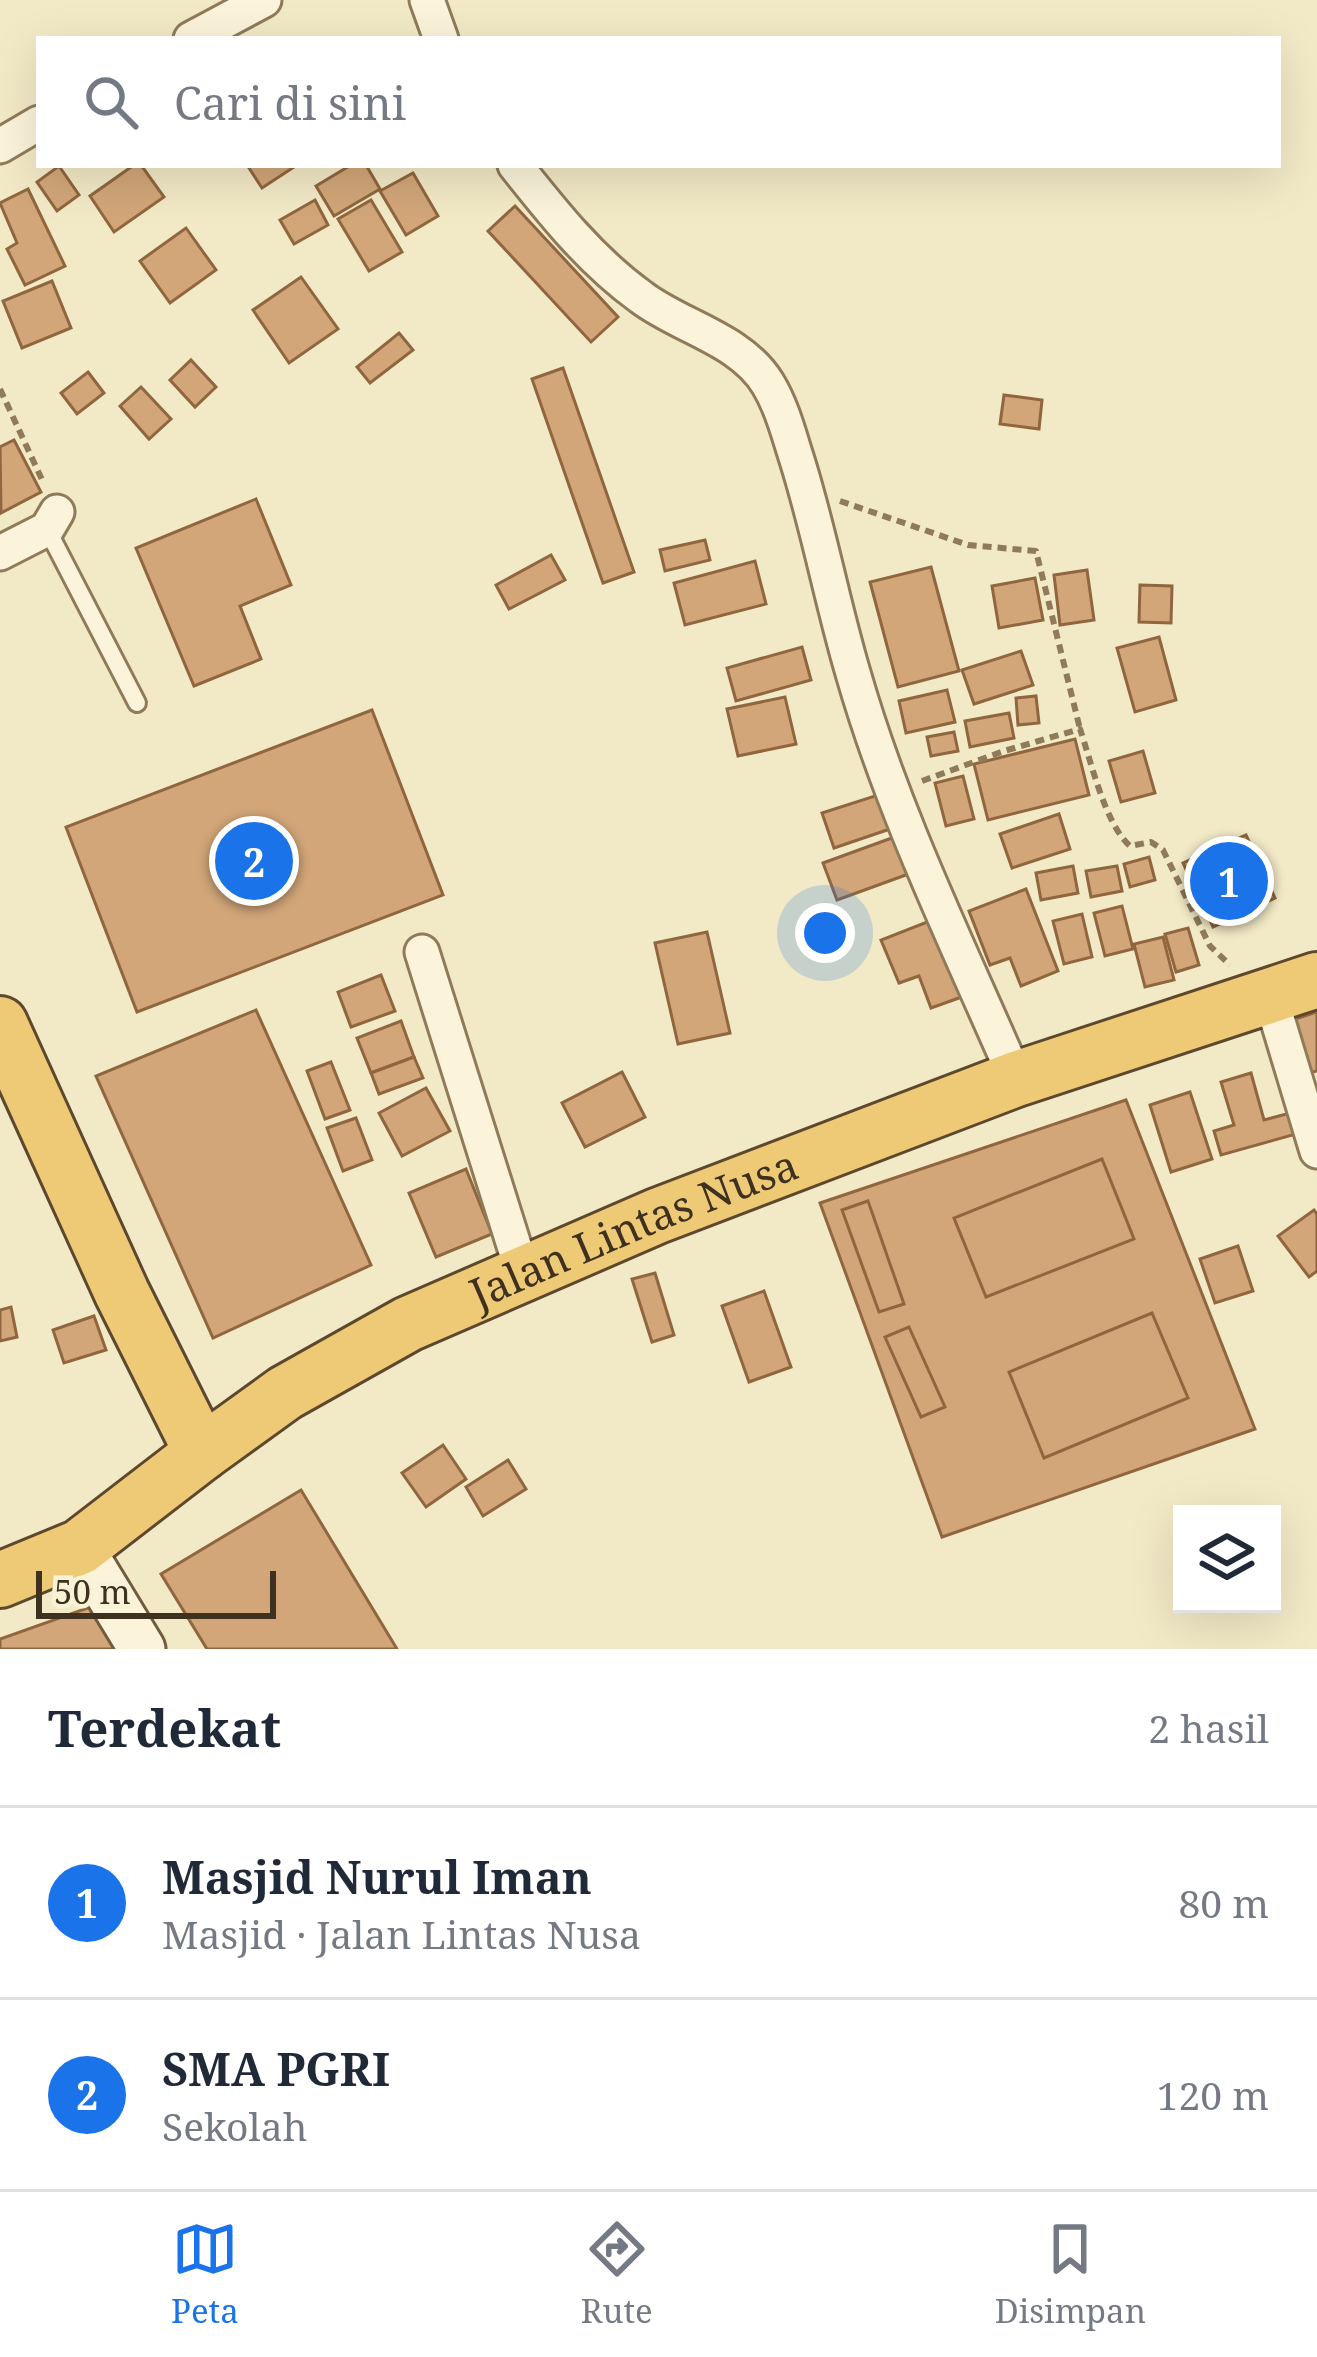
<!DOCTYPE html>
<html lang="id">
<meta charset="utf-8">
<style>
body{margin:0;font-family:"Noto Serif",serif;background:#f2f2f3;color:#1f2937}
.controls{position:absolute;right:36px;bottom:36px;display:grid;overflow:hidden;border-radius:0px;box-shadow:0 12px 48px #0002}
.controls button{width:108px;height:108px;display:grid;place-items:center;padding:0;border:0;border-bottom:3px solid #e0e1e3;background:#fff;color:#1f2937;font:60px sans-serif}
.scale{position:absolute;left:36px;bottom:30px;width:240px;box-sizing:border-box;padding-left:12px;border:6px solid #3e311f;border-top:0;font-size:33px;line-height:42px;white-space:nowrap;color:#3e311f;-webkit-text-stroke:9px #f8f2d6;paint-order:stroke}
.you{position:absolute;left:825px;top:933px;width:42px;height:42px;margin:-30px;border:9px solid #fff;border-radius:50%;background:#1a73e8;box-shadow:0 0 0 18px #1a73e833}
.badge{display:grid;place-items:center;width:78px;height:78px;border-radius:50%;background:#1a73e8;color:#fff;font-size:39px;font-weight:700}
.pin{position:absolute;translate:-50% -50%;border:6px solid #fff;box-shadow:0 3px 12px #0006}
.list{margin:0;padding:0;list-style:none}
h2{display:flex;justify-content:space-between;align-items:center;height:156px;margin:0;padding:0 48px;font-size:51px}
h2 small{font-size:39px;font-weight:400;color:#747a83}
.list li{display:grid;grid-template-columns:78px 1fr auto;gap:36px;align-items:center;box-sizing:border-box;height:192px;padding:0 48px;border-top:3px solid #e0e1e3}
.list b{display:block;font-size:45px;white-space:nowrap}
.list p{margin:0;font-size:39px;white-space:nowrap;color:#747a83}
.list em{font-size:39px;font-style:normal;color:#747a83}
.icon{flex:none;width:66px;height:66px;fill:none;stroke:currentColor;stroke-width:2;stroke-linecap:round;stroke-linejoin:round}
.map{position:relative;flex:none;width:1317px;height:1649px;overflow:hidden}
.search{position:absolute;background:#fff;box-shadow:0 12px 48px #0002;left:36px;right:36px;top:36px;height:132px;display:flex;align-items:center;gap:30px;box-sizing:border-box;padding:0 42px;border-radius:0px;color:#747a83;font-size:45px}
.sheet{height:540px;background:#fff}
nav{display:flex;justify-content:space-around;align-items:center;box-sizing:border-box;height:168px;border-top:3px solid #e0e1e3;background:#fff;font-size:33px;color:#747a83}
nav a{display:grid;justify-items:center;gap:6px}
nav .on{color:#1a73e8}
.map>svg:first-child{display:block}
.building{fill:#d2a679;stroke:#90663e;stroke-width:3}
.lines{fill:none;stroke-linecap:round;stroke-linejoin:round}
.service-casing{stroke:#8f7b5a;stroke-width:22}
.minor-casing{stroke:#8f7b5a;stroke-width:39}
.secondary-casing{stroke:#715c3d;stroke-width:51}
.trunk-casing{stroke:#5d482e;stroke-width:60}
.path{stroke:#8f7b5a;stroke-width:6;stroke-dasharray:9 6;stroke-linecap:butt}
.service{stroke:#fbf4da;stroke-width:16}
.minor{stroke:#fbf4da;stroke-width:33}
.secondary{stroke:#fbf4da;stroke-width:45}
.trunk{stroke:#eeca77;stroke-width:54}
.labels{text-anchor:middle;stroke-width:9;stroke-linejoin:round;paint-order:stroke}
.street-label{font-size:42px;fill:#3e311f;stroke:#f8f2d6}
</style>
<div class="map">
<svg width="1317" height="1649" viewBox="0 0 1317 1649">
<rect width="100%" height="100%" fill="#f2e9c6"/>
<!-- building -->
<g class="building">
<polygon points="134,165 141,165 164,197 114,232 90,196"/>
<polygon points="247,165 293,165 294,167 262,188"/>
<polygon points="351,165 366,165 380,189 334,216 316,186"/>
<polygon points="59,166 79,195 57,211 37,182"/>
<polygon points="413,173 438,216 406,235 380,191"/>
<polygon points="28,189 65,266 25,285 7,249 17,243 0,203"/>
<polygon points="315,200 328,225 294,244 280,220"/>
<polygon points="371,200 402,252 369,271 338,219"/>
<polygon points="515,206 618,317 591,342 488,231"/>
<polygon points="186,228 216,270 170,303 140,261"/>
<polygon points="301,277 338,329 289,363 253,310"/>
<polygon points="52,281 71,328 22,348 3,301"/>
<polygon points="399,333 413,350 370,383 357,367"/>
<polygon points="191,360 216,387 195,407 170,380"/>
<polygon points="563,368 634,572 603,583 532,379"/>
<polygon points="88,372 104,393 77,414 61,393"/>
<polygon points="141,387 171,419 149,439 120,406"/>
<polygon points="1004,395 1042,400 1039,429 1000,424"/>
<polygon points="14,440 41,492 1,513 0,447"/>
<polygon points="256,499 291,585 240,606 261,659 194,686 136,548"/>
<polygon points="705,540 710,560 665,571 660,550"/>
<polygon points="551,555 565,580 509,609 496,585"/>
<polygon points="755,561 766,604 685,625 674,583"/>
<polygon points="931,567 959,671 898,687 870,582"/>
<polygon points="1087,570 1094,620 1060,625 1054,575"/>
<polygon points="1035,578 1043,620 999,628 992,586"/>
<polygon points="1140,585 1172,586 1171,623 1139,622"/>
<polygon points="1159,637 1176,700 1135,712 1117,648"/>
<polygon points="802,647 811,680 736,701 727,668"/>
<polygon points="1021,651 1033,685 974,704 962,670"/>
<polygon points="947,690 955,722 906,733 899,701"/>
<polygon points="1036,696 1039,723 1018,725 1016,698"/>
<polygon points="785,697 796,744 738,756 727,709"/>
<polygon points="372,710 443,895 137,1012 66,827"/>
<polygon points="1009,713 1014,738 970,747 965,721"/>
<polygon points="954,732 958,751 931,756 927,737"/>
<polygon points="1075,739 1089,795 988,820 974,764"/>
<polygon points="1143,751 1155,793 1121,802 1109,761"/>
<polygon points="963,776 974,819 946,826 935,783"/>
<polygon points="881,794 893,828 834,848 822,813"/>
<polygon points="1059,814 1070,849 1012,868 1000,834"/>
<polygon points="900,835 914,872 837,900 823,863"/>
<polygon points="1246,835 1275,898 1213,927 1183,863"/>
<polygon points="1149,857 1155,880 1130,887 1124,864"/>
<polygon points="1073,866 1078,893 1041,900 1036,873"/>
<polygon points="1117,866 1122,891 1091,897 1086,871"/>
<polygon points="1026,889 1058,971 1021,986 1010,958 990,965 969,911"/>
<polygon points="1122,906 1133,949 1105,956 1094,913"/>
<polygon points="1082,914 1092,957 1064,964 1053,921"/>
<polygon points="940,917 970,994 931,1008 919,976 899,983 881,940"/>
<polygon points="1188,928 1199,965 1176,972 1165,934"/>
<polygon points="707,932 730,1033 678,1044 655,943"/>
<polygon points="1163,937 1174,980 1145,987 1134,944"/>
<polygon points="381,975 395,1011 351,1027 338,992"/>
<polygon points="256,1010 371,1265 213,1338 96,1076"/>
<polygon points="1317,1012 1317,1071 1309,1073 1292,1020"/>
<polygon points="401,1021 414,1057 371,1073 357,1038"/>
<polygon points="414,1057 423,1078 379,1094 371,1073"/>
<polygon points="331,1062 350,1110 325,1119 307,1071"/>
<polygon points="622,1072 645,1117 585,1147 562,1103"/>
<polygon points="1251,1073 1264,1120 1290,1113 1296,1134 1221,1155 1214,1131 1234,1125 1221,1082"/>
<polygon points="426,1088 450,1131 402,1156 379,1113"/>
<polygon points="1190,1092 1212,1159 1171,1172 1150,1105"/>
<polygon points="1126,1100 1255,1429 942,1537 820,1203"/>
<polygon points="356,1118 372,1160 343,1171 327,1128"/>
<polygon points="1102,1159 1134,1239 986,1297 954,1218"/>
<polygon points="466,1169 492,1234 436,1257 409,1193"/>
<polygon points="868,1201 904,1304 879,1312 842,1210"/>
<polygon points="1314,1210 1317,1214 1317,1271 1309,1277 1278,1236"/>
<polygon points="1238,1246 1253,1291 1215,1303 1200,1259"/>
<polygon points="655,1273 674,1335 652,1342 632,1279"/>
<polygon points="764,1291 791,1367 749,1382 722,1306"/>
<polygon points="11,1307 17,1337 0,1341 0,1310"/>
<polygon points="1152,1313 1188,1398 1044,1458 1009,1372"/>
<polygon points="94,1316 106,1350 64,1363 53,1330"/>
<polygon points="909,1327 945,1407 921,1417 885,1337"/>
<polygon points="443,1445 466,1479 426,1507 402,1473"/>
<polygon points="508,1460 526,1489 483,1516 466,1487"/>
<polygon points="301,1490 397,1649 207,1649 161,1574"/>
<polygon points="93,1606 121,1649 0,1649 0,1639"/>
</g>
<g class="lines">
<!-- service casing -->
<g class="service-casing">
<polyline id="service" points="47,529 137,703"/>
</g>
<!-- minor casing -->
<g class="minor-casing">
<g id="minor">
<polyline points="427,0 441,39"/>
<polyline points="191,39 264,0"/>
<polyline points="0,146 39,123"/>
<path d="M515,165C553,213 591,261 641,297C680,327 741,339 768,384C782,407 789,435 797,460C819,530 832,602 853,673C893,813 958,945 1016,1079"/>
<polyline points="0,553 47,529 57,512"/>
<polyline points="422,952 523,1274"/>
<polyline points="1270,995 1317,1151"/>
</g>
</g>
<!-- secondary casing -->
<g class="secondary-casing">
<polyline id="secondary" points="80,1547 142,1649"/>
</g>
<!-- trunk casing -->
<g class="trunk-casing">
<g id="trunk">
<polyline points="0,1024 122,1293 202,1453"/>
<path id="s1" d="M0,1580L80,1547L202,1453L285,1393L408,1324L657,1216L1016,1079L1317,980"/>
</g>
</g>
<!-- path -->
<g class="path">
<polyline points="0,389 44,484"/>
<polyline points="840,501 968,545 1036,551 1080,729"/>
<path d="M922,781L1004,751L1080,729C1091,761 1105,824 1130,846L1151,842L1163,850L1210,946L1230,965"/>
</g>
<!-- service -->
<use href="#service" class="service"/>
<!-- minor -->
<use href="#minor" class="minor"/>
<!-- secondary -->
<use href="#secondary" class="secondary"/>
<!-- trunk -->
<use href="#trunk" class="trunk"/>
</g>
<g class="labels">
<!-- street labels -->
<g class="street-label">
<text dy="15" stroke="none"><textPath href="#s1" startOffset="729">Jalan Lintas Nusa</textPath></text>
</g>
</g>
</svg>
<div class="controls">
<button><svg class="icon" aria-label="layers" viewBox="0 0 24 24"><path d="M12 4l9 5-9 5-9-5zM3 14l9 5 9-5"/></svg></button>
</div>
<div class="scale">50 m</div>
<div class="you"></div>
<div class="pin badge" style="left:1229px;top:881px">1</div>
<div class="pin badge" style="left:254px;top:861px">2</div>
<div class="search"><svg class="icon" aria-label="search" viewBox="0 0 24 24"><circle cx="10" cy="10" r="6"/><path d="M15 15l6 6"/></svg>Cari di sini</div>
</div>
<section class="sheet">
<h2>Terdekat<small>2 hasil</small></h2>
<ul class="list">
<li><span class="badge">1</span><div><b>Masjid Nurul Iman</b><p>Masjid · Jalan Lintas Nusa</p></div><em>80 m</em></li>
<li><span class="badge">2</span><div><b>SMA PGRI</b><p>Sekolah</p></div><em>120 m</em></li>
</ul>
</section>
<nav>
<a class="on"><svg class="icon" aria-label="map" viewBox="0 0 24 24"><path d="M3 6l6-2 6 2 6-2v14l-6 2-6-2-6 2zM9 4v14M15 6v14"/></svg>Peta</a>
<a><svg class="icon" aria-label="directions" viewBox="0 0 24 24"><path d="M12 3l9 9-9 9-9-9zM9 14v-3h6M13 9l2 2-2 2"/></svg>Rute</a>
<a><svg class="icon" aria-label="saved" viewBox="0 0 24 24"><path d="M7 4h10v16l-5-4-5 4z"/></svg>Disimpan</a>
</nav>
